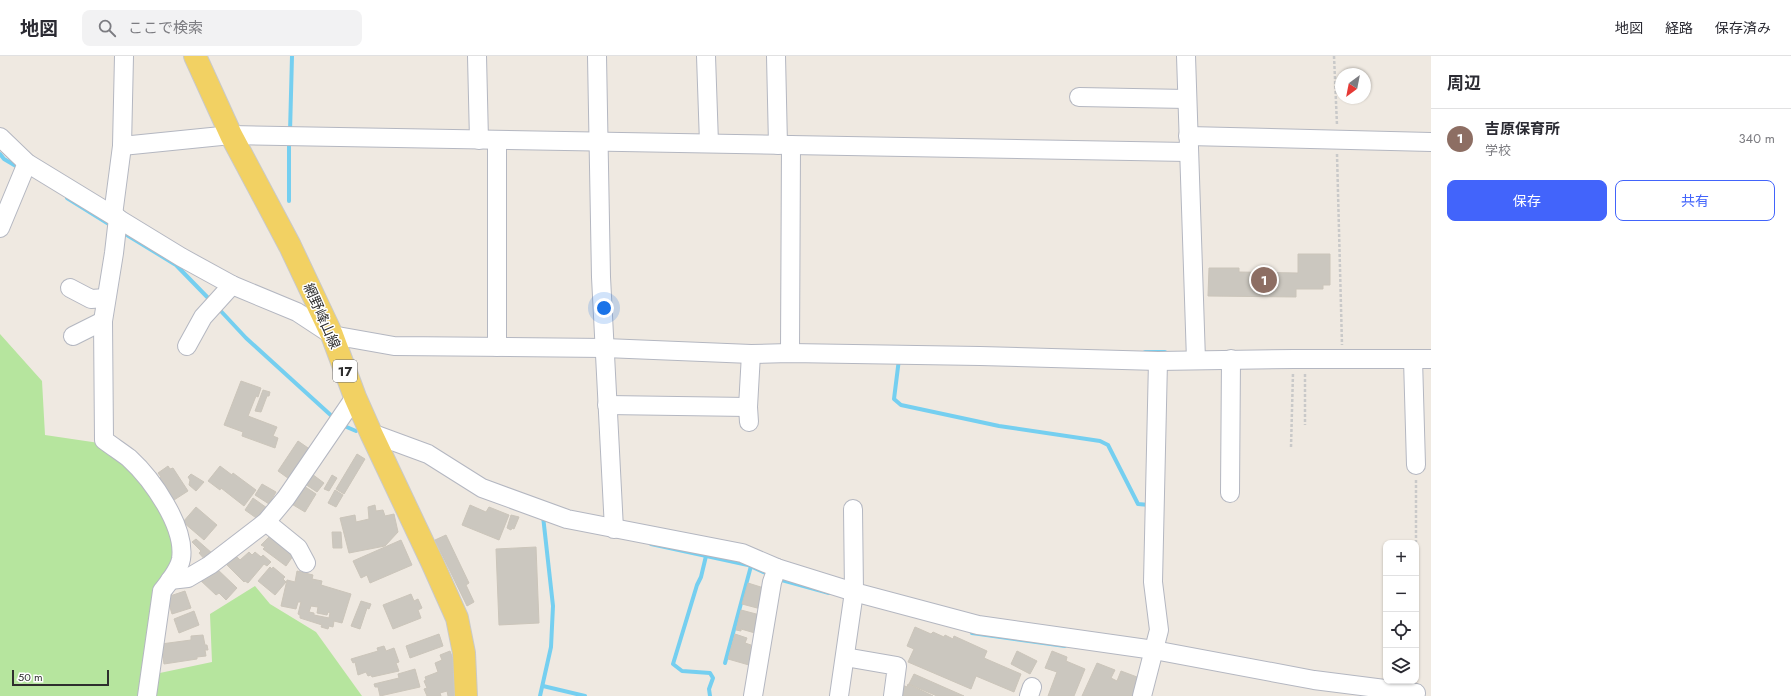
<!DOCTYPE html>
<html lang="ja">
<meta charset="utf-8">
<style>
body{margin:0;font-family:Jost,"Noto Sans JP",sans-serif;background:#f2f2f3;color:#2b2b33}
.controls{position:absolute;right:12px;bottom:12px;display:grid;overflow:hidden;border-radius:8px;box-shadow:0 1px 3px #0004}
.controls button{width:36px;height:36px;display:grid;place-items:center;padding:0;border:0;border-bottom:1px solid #e1e1e2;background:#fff;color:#2b2b33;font:20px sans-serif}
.compass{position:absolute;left:1335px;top:12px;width:36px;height:36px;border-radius:50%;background:#fff;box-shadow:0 1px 3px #0004;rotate:212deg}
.scale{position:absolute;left:12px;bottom:10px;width:97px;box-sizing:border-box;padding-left:4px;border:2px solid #2e2e2e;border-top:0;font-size:11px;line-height:14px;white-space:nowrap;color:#2e2e2e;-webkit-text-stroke:3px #fff;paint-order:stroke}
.you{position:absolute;left:604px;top:252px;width:14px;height:14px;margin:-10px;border:3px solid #fff;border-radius:50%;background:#1a73e8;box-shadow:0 0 0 6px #1a73e833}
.badge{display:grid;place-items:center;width:26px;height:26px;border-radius:50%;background:#4264fb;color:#fff;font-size:13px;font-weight:700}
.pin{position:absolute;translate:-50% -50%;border:2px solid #fff;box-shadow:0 1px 4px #0006}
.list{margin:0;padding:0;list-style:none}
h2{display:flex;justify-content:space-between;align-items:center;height:52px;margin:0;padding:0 16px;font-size:17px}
h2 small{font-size:13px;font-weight:400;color:#7c7c81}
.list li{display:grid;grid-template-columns:26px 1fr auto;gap:12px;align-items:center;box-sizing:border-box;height:60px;padding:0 16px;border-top:1px solid #e1e1e2}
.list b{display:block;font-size:15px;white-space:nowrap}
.list p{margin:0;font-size:13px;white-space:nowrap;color:#7c7c81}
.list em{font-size:13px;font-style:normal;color:#7c7c81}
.actions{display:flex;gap:8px;padding:12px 16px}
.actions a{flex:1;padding:9px 0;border:1px solid #4264fb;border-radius:8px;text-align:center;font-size:14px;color:#4264fb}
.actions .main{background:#4264fb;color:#fff}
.icon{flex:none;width:22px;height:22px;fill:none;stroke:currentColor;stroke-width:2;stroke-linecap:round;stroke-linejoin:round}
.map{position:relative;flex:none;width:1431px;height:640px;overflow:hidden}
header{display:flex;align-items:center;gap:24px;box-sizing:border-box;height:56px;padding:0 20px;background:#fff;border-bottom:1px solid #e1e1e2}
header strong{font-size:19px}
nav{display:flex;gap:22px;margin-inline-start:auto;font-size:14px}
.search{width:280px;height:36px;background:#f2f2f3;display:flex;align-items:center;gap:10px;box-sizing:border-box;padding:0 14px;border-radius:8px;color:#7c7c81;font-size:15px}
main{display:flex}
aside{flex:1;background:#fff}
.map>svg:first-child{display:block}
.green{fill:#b6e59e}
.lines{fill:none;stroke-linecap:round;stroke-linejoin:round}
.stream{stroke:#75cff0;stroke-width:4}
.building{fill:#cbc7bf;stroke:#cbc5ba;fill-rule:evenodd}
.minor-casing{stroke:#b4b7c1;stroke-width:20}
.major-casing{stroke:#c9c9c9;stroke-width:24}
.path{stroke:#c9c9c9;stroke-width:2.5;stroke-dasharray:3 2;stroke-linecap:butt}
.minor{stroke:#fff;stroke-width:18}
.major{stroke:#f2d163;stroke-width:22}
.labels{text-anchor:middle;stroke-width:3;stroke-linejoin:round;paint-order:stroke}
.shield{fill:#fff;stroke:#6d6d6d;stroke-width:1}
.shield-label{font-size:13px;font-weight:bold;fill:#2e2e2e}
.street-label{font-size:14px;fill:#2e2e2e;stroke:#fff}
</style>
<header>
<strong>地図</strong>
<div class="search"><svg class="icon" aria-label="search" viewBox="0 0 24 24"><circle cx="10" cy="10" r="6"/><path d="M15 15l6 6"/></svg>ここで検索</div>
<nav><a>地図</a><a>経路</a><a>保存済み</a></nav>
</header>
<main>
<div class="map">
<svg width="1431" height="640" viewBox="0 0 1431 640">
<rect width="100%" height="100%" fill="#efe9e1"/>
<!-- green -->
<g class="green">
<polygon points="0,278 42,325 45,379 99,387 146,427 176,490 141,640 0,640"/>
<polygon points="255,530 270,548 316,576 362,640 151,640 155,618 212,606 210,558"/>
</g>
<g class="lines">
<!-- stream -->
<g class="stream">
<polyline points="290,76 292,0"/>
<polyline points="0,98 4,103 21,113"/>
<polyline points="67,142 112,170"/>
<polyline points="289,145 289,85"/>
<polyline points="122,176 176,209 212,246"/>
<polyline points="218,252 246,282 335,363"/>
<polyline points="1145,296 1165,296"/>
<polyline points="899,303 894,343 901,349 999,370 1100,385 1108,389 1138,448 1149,449"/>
<polyline points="342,369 356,375"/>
<polyline points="651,488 748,509 770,519"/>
<polyline points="706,500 701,521 697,529 673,608 682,615 710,617 713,622 709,633 710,640"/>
<polyline points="778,523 829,537"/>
<polyline points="972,577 1065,590"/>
<polyline points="725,607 751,510"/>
<polyline points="543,630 585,640"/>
<polyline points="540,640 551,591 553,550 543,460"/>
</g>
</g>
<!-- building -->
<g class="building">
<polygon points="1298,198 1330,198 1330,229 1323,229 1323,233 1296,233 1296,241 1208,240 1209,212 1239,212 1239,216 1298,217"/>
<polygon points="241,325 261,332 258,341 256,340 248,360 277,371 273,380 278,382 275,392 242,380 243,376 224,369"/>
<polygon points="263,334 270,336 269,340 267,340 261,356 255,355"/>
<polygon points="298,385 311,394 292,425 278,415"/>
<polygon points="357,398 365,403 344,438 336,433"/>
<polygon points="168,410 170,413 173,412 188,435 174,444 155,425 161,421 158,417"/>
<polygon points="220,410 232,419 233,417 256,434 244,450 221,432 220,434 208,425"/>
<polygon points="191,418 204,426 196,435 189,429 190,424 188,421"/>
<polygon points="312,418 324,427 317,436 305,428"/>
<polygon points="332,419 337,422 329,435 324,433"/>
<polygon points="262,428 276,436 269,448 255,439"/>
<polygon points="304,430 316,438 305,456 290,447"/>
<polygon points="335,434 343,439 336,451 328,447"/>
<polygon points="253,442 267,452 259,464 245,454"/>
<polygon points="375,449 376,455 383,454 385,460 394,458 398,476 385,490 349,497 340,462 355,459 356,466 369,463 368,451"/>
<polygon points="470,449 486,456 489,451 509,459 499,484 462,469"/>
<polygon points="196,451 217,469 204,484 183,466"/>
<polygon points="511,459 519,461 514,473 512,472 511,474 507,472"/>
<polygon points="332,476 341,476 342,492 333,492"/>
<polygon points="272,478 294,494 290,499 293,500 286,510 263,493 265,491 261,489"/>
<polygon points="446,479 469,527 466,529 474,546 467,550 435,484"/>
<polygon points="196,483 213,498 206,505 199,497 201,495 192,486"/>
<polygon points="401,484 412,509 370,527 367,519 361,522 353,505"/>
<polygon points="536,491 539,567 499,569 496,493"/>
<polygon points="249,496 252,499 255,496 261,501 263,499 271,506 267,510 264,508 248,527 245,525 244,526 225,507 234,498 240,504"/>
<polygon points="215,511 237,532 226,544 219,537 216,539 199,523"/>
<polygon points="270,511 272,513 273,511 285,521 283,523 286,526 275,539 258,525"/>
<path d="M297,515L313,519L312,523L322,525L321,529L351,538L342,567L334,565L333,571L329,570L328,573L321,571L322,569L300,562V559L298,558L301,546H298L296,553L281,550L287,524L295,526ZM311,550L318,551L317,557L327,559L328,556L330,557L329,562L314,559V557L309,556Z"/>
<polygon points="748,527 767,533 761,553 742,548"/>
<polygon points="185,535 191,552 172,558 167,541"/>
<polygon points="411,538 414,545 418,543 422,552 418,554 421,562 393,573 383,549"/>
<polygon points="361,545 371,548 369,553 367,552 360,573 351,570"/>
<polygon points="741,554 760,559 755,577 741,573 741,575 736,574"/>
<polygon points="194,555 199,569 179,577 174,563"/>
<polygon points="915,571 931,578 933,576 944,581 945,579 953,583 954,580 987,595 984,602 1021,618 1014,636 976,620 971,633 908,606 914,593 907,590"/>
<polygon points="439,578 443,590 410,602 406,590"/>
<polygon points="735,578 747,582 745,587 751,589 750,592 754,593 749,609 728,603"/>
<polygon points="203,579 205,589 207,589 208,594 205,594 206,600 197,601 197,603 164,608 161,588 191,584 191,580"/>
<polygon points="384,590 386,595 394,592 399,606 396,607 399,615 372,621 371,619 368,620 366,616 358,619 355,606 353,607 351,603 378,595 377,592"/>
<polygon points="450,595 456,611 453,612 454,615 453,616 456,624 455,640 448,640 447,635 440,637 441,640 427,640 424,633 427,632 424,625 426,624 425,621 438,616 435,607 442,604 440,599"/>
<polygon points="1017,595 1037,605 1030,618 1011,608"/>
<polygon points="1052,595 1067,601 1066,605 1085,613 1074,640 1048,640 1057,616 1045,612"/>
<polygon points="1097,607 1115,614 1111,622 1117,625 1121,615 1137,621 1138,626 1133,640 1082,640"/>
<polygon points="415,613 420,631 380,640 378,631 375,631 374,628 399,622 398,618"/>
<polygon points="914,618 964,640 937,640 909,628"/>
<polygon points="900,628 907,631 908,628 933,640 898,640"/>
</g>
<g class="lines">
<!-- minor casing -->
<g class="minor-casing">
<g id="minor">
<polyline points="477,0 479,84"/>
<polyline points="597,0 601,221 614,473"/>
<polyline points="706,0 709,87"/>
<polyline points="776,0 778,89"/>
<polyline points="1186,0 1196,304"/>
<polyline points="1079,41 1187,43"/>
<polyline points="1188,80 1431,86"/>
<polyline points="0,81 27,107 181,201 232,229 297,256 332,279 394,290 605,292 751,298 790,297 980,300 1158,305 1294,303 1431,303"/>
<polyline points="497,84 497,291"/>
<polyline points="122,90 231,79 1188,96"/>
<polyline points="113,159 122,90 124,0"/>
<path d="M118,162L114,197L103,265L104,384C112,390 121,396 129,402C152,423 186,471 181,503C179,514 169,526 162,535L147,640"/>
<polyline points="0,172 27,107"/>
<polyline points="70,232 91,243 106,242"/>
<polyline points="73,280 103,265"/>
<polyline points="187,290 203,261 232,229"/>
<polyline points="790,297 791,89"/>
<polyline points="1413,303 1416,409"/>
<polyline points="607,349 748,351"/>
<polyline points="749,366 748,351 751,298"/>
<polyline points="371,377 428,398 482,432 567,463 742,497 777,512 854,536 978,569 1154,594 1314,624 1416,637"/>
<polyline points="1230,437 1231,303"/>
<polyline points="266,466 298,492 306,507"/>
<polyline points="170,524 188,522 210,509 266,466 286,442 355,341"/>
<polyline points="845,601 897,610 893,640"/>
<polyline points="753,640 772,526 777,512"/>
<polyline points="839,640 854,536 853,453"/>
<polyline points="1029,640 1032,631"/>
<polyline points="1142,640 1159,574 1153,526 1158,305"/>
</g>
</g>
<!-- major casing -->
<g class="major-casing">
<polyline id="major" points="195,0 231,79 290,190 332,279 355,341 371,377 432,506 457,562 464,597 466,640"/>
</g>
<!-- path -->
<g class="path">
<polyline points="1334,0 1337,69"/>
<polyline points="1337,98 1342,289"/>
<polyline points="1305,318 1305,369"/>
<polyline points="1291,391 1293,317"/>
<polyline points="1416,487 1416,424"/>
</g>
<!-- minor -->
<use href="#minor" class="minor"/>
<!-- major -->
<use href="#major" class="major"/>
</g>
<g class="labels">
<!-- shield labels -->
<rect class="shield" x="333" y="304" width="24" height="22" rx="3"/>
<g class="shield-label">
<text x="345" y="320">17</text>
</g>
<!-- street labels -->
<g class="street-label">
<text transform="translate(322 260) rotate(66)" y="5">網野峰山線</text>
</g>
</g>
</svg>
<div class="controls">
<button>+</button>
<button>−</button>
<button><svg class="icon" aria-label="locate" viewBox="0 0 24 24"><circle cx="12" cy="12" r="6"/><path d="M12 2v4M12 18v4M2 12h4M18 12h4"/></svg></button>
<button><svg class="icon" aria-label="layers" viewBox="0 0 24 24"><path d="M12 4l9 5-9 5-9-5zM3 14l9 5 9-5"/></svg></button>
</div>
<svg class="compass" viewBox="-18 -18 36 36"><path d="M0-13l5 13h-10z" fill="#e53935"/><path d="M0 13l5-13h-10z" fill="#7c7c81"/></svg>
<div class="scale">50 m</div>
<div class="you"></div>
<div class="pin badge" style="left:1264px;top:224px;background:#8d6e63">1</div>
</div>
<aside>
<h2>周辺<small></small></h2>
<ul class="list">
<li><span class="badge" style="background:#8d6e63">1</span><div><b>吉原保育所</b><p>学校</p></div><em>340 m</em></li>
</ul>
<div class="actions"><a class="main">保存</a><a>共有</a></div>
</aside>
</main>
